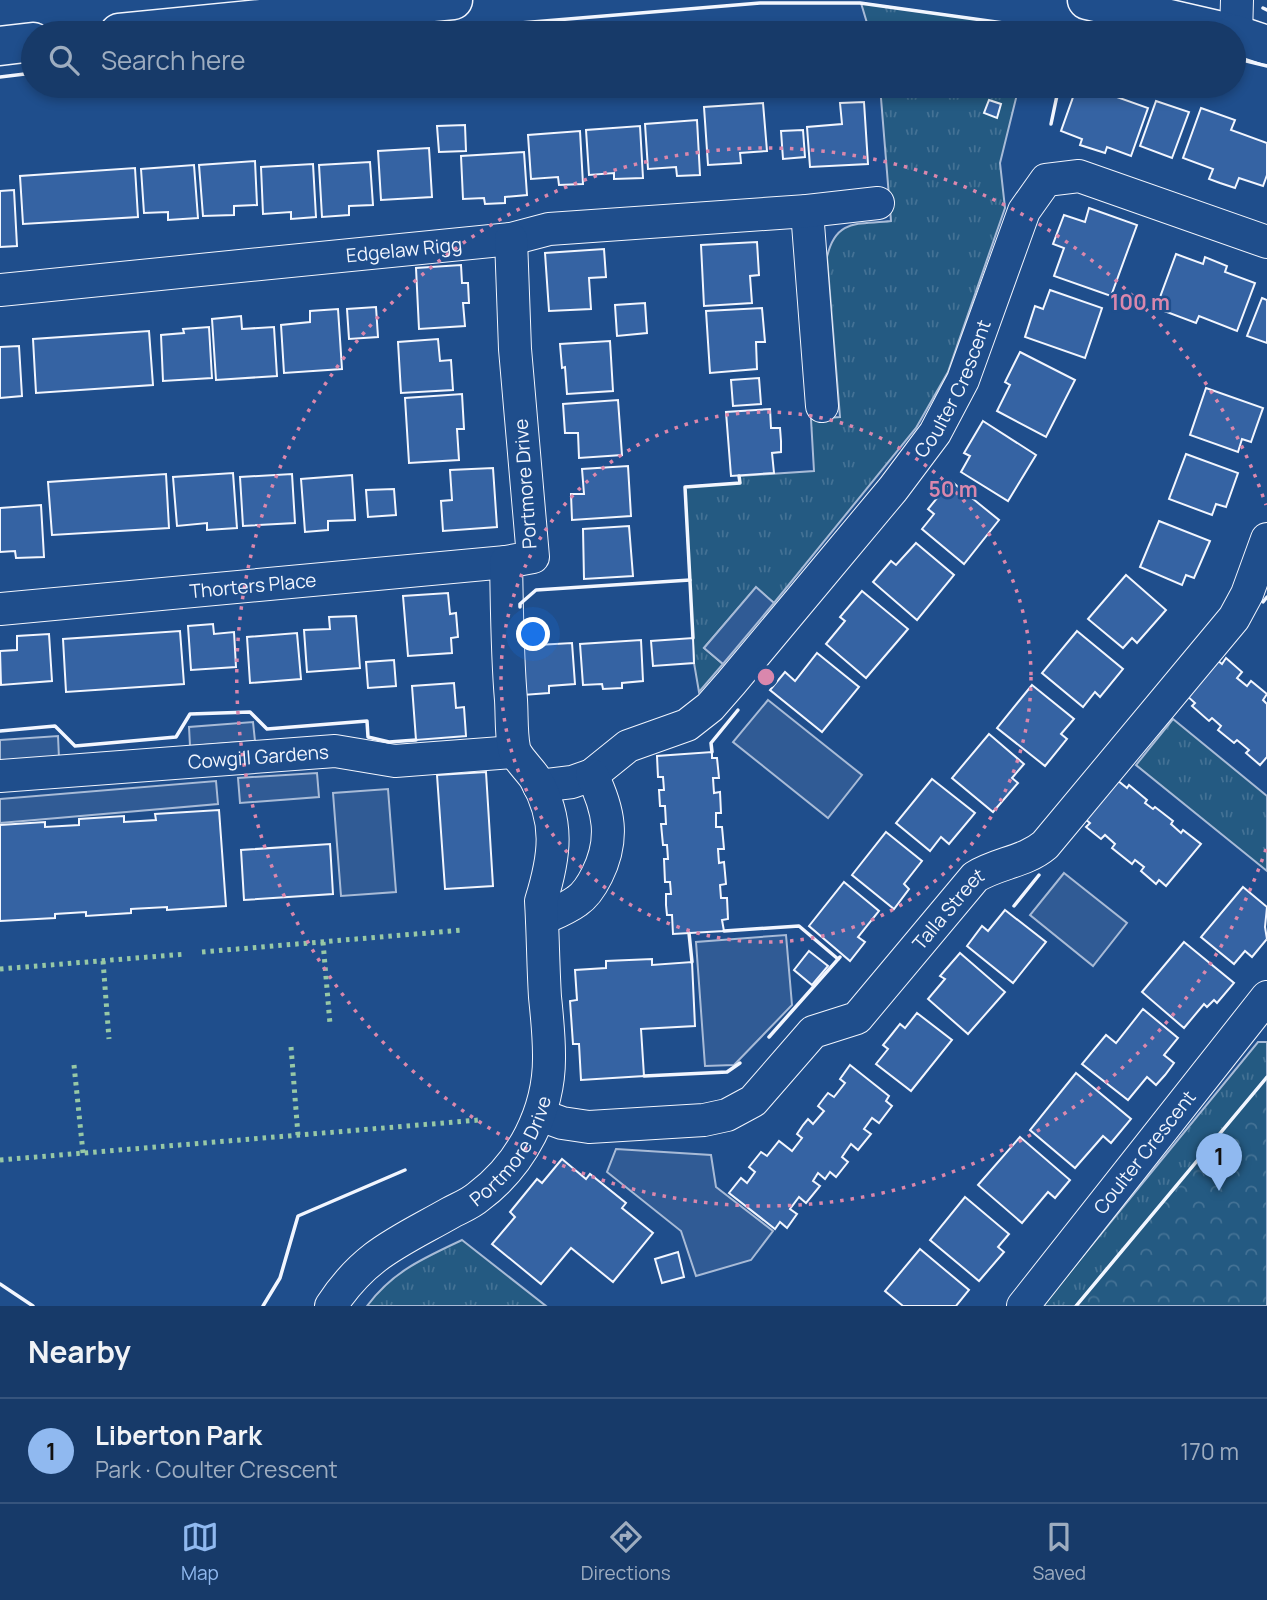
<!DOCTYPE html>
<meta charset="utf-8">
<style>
body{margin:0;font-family:Manrope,sans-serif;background:#20416f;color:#f1f3f6}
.you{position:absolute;left:534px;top:635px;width:24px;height:24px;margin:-18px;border:5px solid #fff;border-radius:50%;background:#1a73e8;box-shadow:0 0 0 10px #1a73e833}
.badge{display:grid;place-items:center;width:46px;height:46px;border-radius:50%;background:#90b9f0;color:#111;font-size:23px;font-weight:700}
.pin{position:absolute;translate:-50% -58px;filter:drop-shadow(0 2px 4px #0008)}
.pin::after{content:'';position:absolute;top:37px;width:24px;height:21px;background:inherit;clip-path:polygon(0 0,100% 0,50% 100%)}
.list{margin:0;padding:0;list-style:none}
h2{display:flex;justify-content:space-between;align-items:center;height:91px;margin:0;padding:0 28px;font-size:30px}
h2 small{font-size:23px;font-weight:400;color:#9eadc0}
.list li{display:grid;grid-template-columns:46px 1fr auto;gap:21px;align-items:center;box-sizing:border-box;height:105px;padding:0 28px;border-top:2px solid #36547d}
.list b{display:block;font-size:26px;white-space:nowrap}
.list p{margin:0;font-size:23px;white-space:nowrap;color:#9eadc0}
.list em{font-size:23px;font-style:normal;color:#9eadc0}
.icon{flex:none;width:38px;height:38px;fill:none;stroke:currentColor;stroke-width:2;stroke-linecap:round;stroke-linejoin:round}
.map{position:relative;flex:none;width:1267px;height:1306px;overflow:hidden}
.search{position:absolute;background:#173a69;box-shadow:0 4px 10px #0003;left:21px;right:21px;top:21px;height:77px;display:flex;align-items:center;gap:18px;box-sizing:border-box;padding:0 24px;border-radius:38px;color:#9eadc0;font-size:26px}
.sheet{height:196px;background:#173a69}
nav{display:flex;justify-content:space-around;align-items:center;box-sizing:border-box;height:98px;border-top:2px solid #36547d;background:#173a69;font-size:19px;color:#9eadc0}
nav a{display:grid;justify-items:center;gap:4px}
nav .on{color:#90b9f0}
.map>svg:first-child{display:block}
.grass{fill:url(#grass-tufts);stroke:#a8bbd7;stroke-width:2}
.park{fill:url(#park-crowns);stroke:#a8bbd7;stroke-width:2}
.parking{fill:#305b95;stroke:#a8bbd7;stroke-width:2}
.building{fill:#3563a3;stroke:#f2f6ff;stroke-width:2}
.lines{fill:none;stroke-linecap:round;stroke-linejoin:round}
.street-casing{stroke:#f2f6ff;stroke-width:34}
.secondary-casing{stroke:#f2f6ff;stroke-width:41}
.street{stroke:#1f4e8c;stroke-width:32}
.secondary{stroke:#1f4e8c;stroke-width:38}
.hedge{stroke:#97c8a6;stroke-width:5;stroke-dasharray:3.5 5;stroke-linecap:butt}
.wall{stroke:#f2f6ff;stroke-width:3.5}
.ring{fill:none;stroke:#da87ad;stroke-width:3.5;stroke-dasharray:3.5 7}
.labels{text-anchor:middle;stroke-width:5;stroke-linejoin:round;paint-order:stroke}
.street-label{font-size:19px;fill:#f2f6ff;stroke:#1f4e8c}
.centre{fill:#da87ad;stroke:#1f4e8c;stroke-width:3.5}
.ring-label{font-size:21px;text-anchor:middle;font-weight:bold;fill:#da87ad;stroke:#1f4e8c;stroke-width:5;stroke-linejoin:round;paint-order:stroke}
</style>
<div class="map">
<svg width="1267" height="1306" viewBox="0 0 1267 1306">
<defs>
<pattern id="grass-tufts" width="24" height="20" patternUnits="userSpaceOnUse" patternTransform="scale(1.75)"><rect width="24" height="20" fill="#245a82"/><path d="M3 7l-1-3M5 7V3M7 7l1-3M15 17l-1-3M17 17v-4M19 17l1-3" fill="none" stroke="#447295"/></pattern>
<pattern id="park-crowns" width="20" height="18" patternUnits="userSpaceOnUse" patternTransform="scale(1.75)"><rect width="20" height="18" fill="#245a82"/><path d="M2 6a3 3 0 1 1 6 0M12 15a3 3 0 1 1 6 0" fill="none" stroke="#447295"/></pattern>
</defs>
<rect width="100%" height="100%" fill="#1f4e8c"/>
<!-- grass -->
<g class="grass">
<polygon points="861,3 1033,27 1031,33 870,33"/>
<path d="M880,86H1019L1000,163L1005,208L948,372L916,428L774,603L756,588L704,648L723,664L699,692L694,663L685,487L740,483L739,476L814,471L811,419L840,417L827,257C836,217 860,225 891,221Z"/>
<polygon points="1173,719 1267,796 1267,871 1136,765"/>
<polygon points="1258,1042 1267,1042 1267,1077 1076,1306 1042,1306"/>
<path d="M462,1240L546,1306H367C393,1271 424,1258 462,1240Z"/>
</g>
<!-- park -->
<polygon class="park" points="1267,1077 1267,1306 1076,1306"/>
<!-- parking -->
<g class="parking">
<polygon points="756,587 774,603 723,664 704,648"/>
<polygon points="768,700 862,775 828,818 733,742"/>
<polygon points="253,722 255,741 190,746 189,727"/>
<polygon points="58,736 59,758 0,763 0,740"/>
<polygon points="317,773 319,797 240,803 238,778"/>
<polygon points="216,781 218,804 0,823 0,799"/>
<polygon points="388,789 396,892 341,896 333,793"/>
<polygon points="1064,873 1127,923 1093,966 1030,915"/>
<polygon points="786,935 792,1005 734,1065 705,1066 696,942"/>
<polygon points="616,1149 711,1155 716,1187 773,1231 751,1260 696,1276 681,1231 607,1172"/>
</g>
<!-- building -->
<g class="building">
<polygon points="1077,86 1086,86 1148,108 1131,156 1107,147 1105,153 1080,145 1082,139 1061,131"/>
<polygon points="989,100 1001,104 997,118 984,113"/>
<polygon points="1156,101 1189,112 1172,158 1140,146"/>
<polygon points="864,102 868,164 810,167 807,127 842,124 840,103"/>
<polygon points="763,103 767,151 740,153 741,163 708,165 704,107"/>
<polygon points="1201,108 1235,120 1231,130 1267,143 1267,175 1263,186 1239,178 1235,188 1220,183 1209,179 1213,169 1183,158"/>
<polygon points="697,120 700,175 677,176 676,167 648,169 645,124"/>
<polygon points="465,125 466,151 439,152 437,126"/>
<polygon points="640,126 643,178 614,179 614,173 589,175 586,130"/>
<polygon points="803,130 805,157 783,159 781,131"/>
<polygon points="580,131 583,184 559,185 558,177 531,179 528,135"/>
<polygon points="429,148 432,197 381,200 378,151"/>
<polygon points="524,152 527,195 505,197 505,203 485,204 484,198 463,199 461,156"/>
<polygon points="255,161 257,205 234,206 234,215 203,216 199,165"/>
<polygon points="370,162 373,205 349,206 349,215 322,217 319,165"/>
<polygon points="313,164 316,217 291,219 291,212 263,214 261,167"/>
<polygon points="194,165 198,218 168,220 168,212 144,213 141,169"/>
<polygon points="135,168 138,217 23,224 20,176"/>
<polygon points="14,190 17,246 0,247 0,191"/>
<polygon points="1089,208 1137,225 1111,296 1054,276 1064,248 1053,244 1064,215 1085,222"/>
<polygon points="757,242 759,275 750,276 752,303 704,306 701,245"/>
<polygon points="604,249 606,277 589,278 591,309 549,311 545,253"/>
<polygon points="1176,254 1203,264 1205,257 1227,266 1225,272 1255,283 1237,331 1199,316 1196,323 1156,308"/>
<polygon points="461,265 462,283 468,283 469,303 463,303 465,326 419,329 416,268"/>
<polygon points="1050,290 1102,308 1085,358 1025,337 1035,306 1043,309"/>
<polygon points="1262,298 1267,300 1267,343 1247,336"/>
<polygon points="645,303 647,333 617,336 615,305"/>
<polygon points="376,307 378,337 349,339 347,309"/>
<polygon points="762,308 765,342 756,342 757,369 710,373 706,311"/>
<polygon points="338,309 342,369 284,373 281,325 310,322 310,311"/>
<polygon points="241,316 242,329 274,327 277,376 216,380 212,319"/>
<polygon points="209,327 212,378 163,381 161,335 184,333 183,329"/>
<polygon points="149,331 153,385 36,393 33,339"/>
<polygon points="438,339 440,361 451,360 453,390 401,393 398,342"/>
<polygon points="610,341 613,391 567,394 565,367 562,368 560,344"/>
<polygon points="19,346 22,396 0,398 0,347"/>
<polygon points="1020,352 1075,380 1046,437 997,411 1010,385 1005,382"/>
<polygon points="759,378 761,404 733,406 731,380"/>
<polygon points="1206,388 1263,408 1251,442 1242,439 1238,452 1190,435"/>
<polygon points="462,394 464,429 457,429 459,460 409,463 405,398"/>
<polygon points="618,400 622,455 579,458 578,433 565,433 563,404"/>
<polygon points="770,409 771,428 780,428 781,441 781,452 772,453 774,473 731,476 726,412"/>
<polygon points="983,421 1036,455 1008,501 961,472 970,456 964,453"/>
<polygon points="1186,454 1238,473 1226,507 1216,504 1212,515 1169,499"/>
<polygon points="628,466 631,516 572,520 571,494 584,494 582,469"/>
<polygon points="493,468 497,527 443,531 441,501 452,500 450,470"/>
<polygon points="233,473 237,528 207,530 207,523 177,526 173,477"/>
<polygon points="166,474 169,528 52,535 48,482"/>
<polygon points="292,474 295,523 243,526 240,477"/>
<polygon points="352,475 355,520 328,521 328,530 305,532 301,479"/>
<polygon points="951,481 999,520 964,564 922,529 934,514 928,509"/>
<polygon points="394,489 396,515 368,517 366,490"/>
<polygon points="41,505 44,557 16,558 15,551 0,552 0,508"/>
<polygon points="1159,521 1210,541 1194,578 1186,575 1182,585 1140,567"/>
<polygon points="629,526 633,576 584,579 583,529"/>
<polygon points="916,543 954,575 917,620 873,582 891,561 896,565"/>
<polygon points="1126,575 1166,610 1137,643 1132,638 1123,648 1088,619"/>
<polygon points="862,591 908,629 866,678 826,644 845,621 840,617"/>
<polygon points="448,593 450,614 456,613 458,637 451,638 452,653 408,656 403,596"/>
<polygon points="356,616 360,668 307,672 304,630 330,629 329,617"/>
<polygon points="213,624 214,634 234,632 236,667 191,670 188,626"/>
<polygon points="180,631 184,684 66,692 63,639"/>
<polygon points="1077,631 1123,669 1100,697 1095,692 1083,707 1042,673"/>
<polygon points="297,633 301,679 250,683 247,637"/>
<polygon points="49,634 52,681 1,685 0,651 17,650 17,636"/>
<polygon points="693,638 694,663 653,666 651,641"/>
<polygon points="641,640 643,681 622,683 622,688 603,689 602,684 583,685 580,644"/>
<polygon points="572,643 575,684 549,686 549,693 523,695 520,646"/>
<polygon points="817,653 859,687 822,732 770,690 785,672 795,681"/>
<polygon points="1226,658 1242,672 1237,678 1247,686 1251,681 1267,694 1263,700 1267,704 1267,757 1260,765 1246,753 1249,750 1237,740 1234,743 1218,730 1221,726 1212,718 1209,721 1192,706 1195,703 1186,695 1217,660 1222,664"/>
<polygon points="394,660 396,686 368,688 366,662"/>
<polygon points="454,683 456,708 464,707 466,736 416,740 412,686"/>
<polygon points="1032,685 1074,719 1061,734 1067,739 1045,766 997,728"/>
<polygon points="989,734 1024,764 1012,778 1018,783 993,812 952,778"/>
<polygon points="712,752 712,758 717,758 719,778 713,778 714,793 720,792 721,813 716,813 716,827 722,827 724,849 718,849 719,863 724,862 726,884 720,885 721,898 727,898 728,919 722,920 724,931 673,934 672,915 667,915 666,905 666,894 671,894 670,882 665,882 664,859 668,859 667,845 663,845 661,824 666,824 665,806 660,806 659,790 664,790 663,777 658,777 657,756"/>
<polygon points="486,772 493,886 445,889 437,775"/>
<polygon points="932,779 975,813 949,844 941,837 930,851 896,823"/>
<polygon points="1117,780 1127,788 1129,785 1147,800 1145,803 1153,809 1155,807 1173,821 1171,824 1181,833 1183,830 1201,844 1166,886 1159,880 1156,884 1141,871 1144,867 1135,860 1132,864 1112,848 1115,844 1105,835 1101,839 1086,827 1090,823 1085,819"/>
<polygon points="219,810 226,906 167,910 167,907 131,909 131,913 86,916 86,912 55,914 55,918 0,921 0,825 45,822 45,827 79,825 79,819 124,816 124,822 156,820 155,814"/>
<polygon points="886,832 922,861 904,884 909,889 894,909 852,875"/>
<polygon points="330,844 333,894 244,900 241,850"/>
<polygon points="844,882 879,911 858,937 865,942 850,961 809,926"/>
<polygon points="1243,887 1267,907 1265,927 1267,939 1252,957 1245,951 1234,964 1201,937"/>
<polygon points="1005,910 1046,942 1013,983 967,946 982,926 988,931"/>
<polygon points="1184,942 1234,983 1217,1003 1214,1000 1207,1007 1204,1004 1184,1028 1142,992"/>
<polygon points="809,951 828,966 812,985 794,970"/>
<polygon points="960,953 1005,992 968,1034 928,999 945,979 940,976"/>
<polygon points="652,959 652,965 692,962 695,1026 641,1029 644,1076 581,1080 579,1044 573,1044 570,1001 577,1000 575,970 606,968 606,961"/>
<polygon points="1143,1009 1178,1038 1164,1055 1174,1063 1165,1075 1156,1085 1147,1077 1128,1100 1082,1064 1106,1035 1116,1043"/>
<polygon points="917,1013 952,1040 911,1091 876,1064 888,1049 883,1045 892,1034 900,1024 905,1028"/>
<polygon points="850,1065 889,1096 886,1101 892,1106 879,1123 872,1118 864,1129 871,1134 858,1150 851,1144 842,1157 848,1162 836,1177 830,1172 825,1179 818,1173 813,1181 820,1186 806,1203 799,1197 790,1209 797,1214 787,1228 780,1222 775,1229 729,1193 741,1178 747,1183 755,1172 749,1167 761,1152 767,1156 779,1141 792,1151 802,1138 797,1134 803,1125 808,1119 813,1124 824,1111 818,1106 824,1098 828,1093 834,1097 845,1083 840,1079"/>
<polygon points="1076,1073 1131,1119 1111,1143 1103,1136 1075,1168 1030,1130"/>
<polygon points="1020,1137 1070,1180 1055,1198 1048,1192 1022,1223 978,1185"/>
<polygon points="562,1159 586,1179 590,1174 626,1203 622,1208 653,1233 613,1282 571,1248 541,1284 492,1244 515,1217 510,1212 537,1179 542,1183"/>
<polygon points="965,1197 1009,1234 998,1247 1004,1252 979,1281 930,1240"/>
<polygon points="920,1249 969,1290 956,1306 903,1306 885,1291"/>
<polygon points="678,1252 684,1277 662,1283 655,1259"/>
</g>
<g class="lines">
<!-- street casing -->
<g class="street-casing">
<g id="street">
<polyline points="1236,35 1237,0"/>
<polyline points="807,211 822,406"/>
<path id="s1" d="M0,290L511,239L549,229L807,211L878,203"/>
<path id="s2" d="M0,609L506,562"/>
<path id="s3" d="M0,776L335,751L395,761L514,752"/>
<path id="s4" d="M539,786L572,782L592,775L628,746L687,725L710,707L731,683L893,489L935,433L963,380L1024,211L1046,180L1079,176L1267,242"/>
<path d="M542,919C553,914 566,909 577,901C586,895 592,885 597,875C615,839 609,810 592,775"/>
<path id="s5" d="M540,1115L562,1123L589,1127L704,1120L727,1115L753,1101L813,1032L857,1018L975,877C997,863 1025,862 1045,845L1234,618L1247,594L1267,539"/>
<path id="s6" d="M331,1306C365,1254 399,1242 450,1213C459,1208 470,1204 478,1197C522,1164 550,1111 549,1055C549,1036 547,1016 545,997C543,965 543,933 541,901C555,856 560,821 535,778C530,770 515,756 514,748C511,733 512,716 511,700C507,654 507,608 506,562L533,557L515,349L511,239"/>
<path id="s7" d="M1023,1306L1267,997"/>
</g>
</g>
<!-- secondary casing -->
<g class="secondary-casing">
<g id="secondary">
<polyline points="1087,0 1230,33"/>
<polyline points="119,33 453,0"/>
<polyline points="1234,34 1267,45"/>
<polyline points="0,46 33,42"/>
</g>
</g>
<!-- street -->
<use href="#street" class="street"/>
<!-- secondary -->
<use href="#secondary" class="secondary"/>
<!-- hedge -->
<g class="hedge">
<polyline points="323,942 330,1024"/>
<polyline points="202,952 463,930"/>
<polyline points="103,961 109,1039"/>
<polyline points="0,969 186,954"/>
<polyline points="291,1047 298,1135"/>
<polyline points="74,1065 83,1153"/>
<polyline points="0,1160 479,1120"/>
</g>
<!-- wall -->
<g class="wall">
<polyline points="1263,8 1267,10"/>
<polyline points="398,33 760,3 860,3 1033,27"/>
<polyline points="1070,33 1075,33"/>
<polyline points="1234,58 1267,66"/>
<polyline points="0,77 33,73"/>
<polyline points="1051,124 1059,86"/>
<polyline points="1263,602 1267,597"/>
<polyline points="520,607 520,604 536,590 690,580"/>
<polyline points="693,638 685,487 740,483 739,476"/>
<polyline points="0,731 55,726 75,746 176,737 190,714 250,712 267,729 367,721 368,737 389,742 416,740"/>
<polyline points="712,752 711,743 738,710"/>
<polyline points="1014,906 1039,875"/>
<polyline points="724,931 799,926 838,959"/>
<polyline points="689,933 692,962"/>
<polyline points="769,1037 840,957"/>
<polyline points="644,1076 727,1072 740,1063"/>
<polyline points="0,1284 33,1306"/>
<polyline points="263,1306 280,1278 298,1216 405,1170"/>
<polyline points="1076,1306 1267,1077"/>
</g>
</g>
<!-- distance rings -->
<g class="ring">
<circle cx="766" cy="677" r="265"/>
<path d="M1266 849A529 529 0 1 1 1266 505"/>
</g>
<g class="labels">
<!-- street labels -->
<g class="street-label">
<text dy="7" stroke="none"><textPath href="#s1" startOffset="406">Edgelaw Rigg</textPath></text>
<text dy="7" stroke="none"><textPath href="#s4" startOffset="595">Coulter Crescent</textPath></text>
<text transform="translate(525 484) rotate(-94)" y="7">Portmore Drive</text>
<text dy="7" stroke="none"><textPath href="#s2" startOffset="254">Thorters Place</textPath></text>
<text dy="7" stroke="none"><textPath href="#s3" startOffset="259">Cowgill Gardens</textPath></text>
<text dy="7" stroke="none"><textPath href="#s5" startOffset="499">Talla Street</textPath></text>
<text dy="7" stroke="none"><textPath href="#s6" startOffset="243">Portmore Drive</textPath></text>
<text dy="7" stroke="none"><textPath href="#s7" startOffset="196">Coulter Crescent</textPath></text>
</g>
</g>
<circle cx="766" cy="677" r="10" class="centre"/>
<g class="ring-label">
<text x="1140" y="310">100 m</text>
<text x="953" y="497">50 m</text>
</g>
</svg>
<div class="you"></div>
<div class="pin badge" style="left:1219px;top:1191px">1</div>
<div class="search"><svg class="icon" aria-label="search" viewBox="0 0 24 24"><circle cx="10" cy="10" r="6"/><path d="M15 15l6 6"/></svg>Search here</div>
</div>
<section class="sheet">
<h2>Nearby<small></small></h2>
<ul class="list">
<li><span class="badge">1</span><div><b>Liberton Park</b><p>Park · Coulter Crescent</p></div><em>170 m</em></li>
</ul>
</section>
<nav>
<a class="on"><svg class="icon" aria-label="map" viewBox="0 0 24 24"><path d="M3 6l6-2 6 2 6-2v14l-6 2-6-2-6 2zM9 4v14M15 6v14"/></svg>Map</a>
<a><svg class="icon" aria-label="directions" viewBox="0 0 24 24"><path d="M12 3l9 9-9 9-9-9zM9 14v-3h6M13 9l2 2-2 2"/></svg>Directions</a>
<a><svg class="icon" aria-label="saved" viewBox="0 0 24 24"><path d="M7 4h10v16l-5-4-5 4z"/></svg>Saved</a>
</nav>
